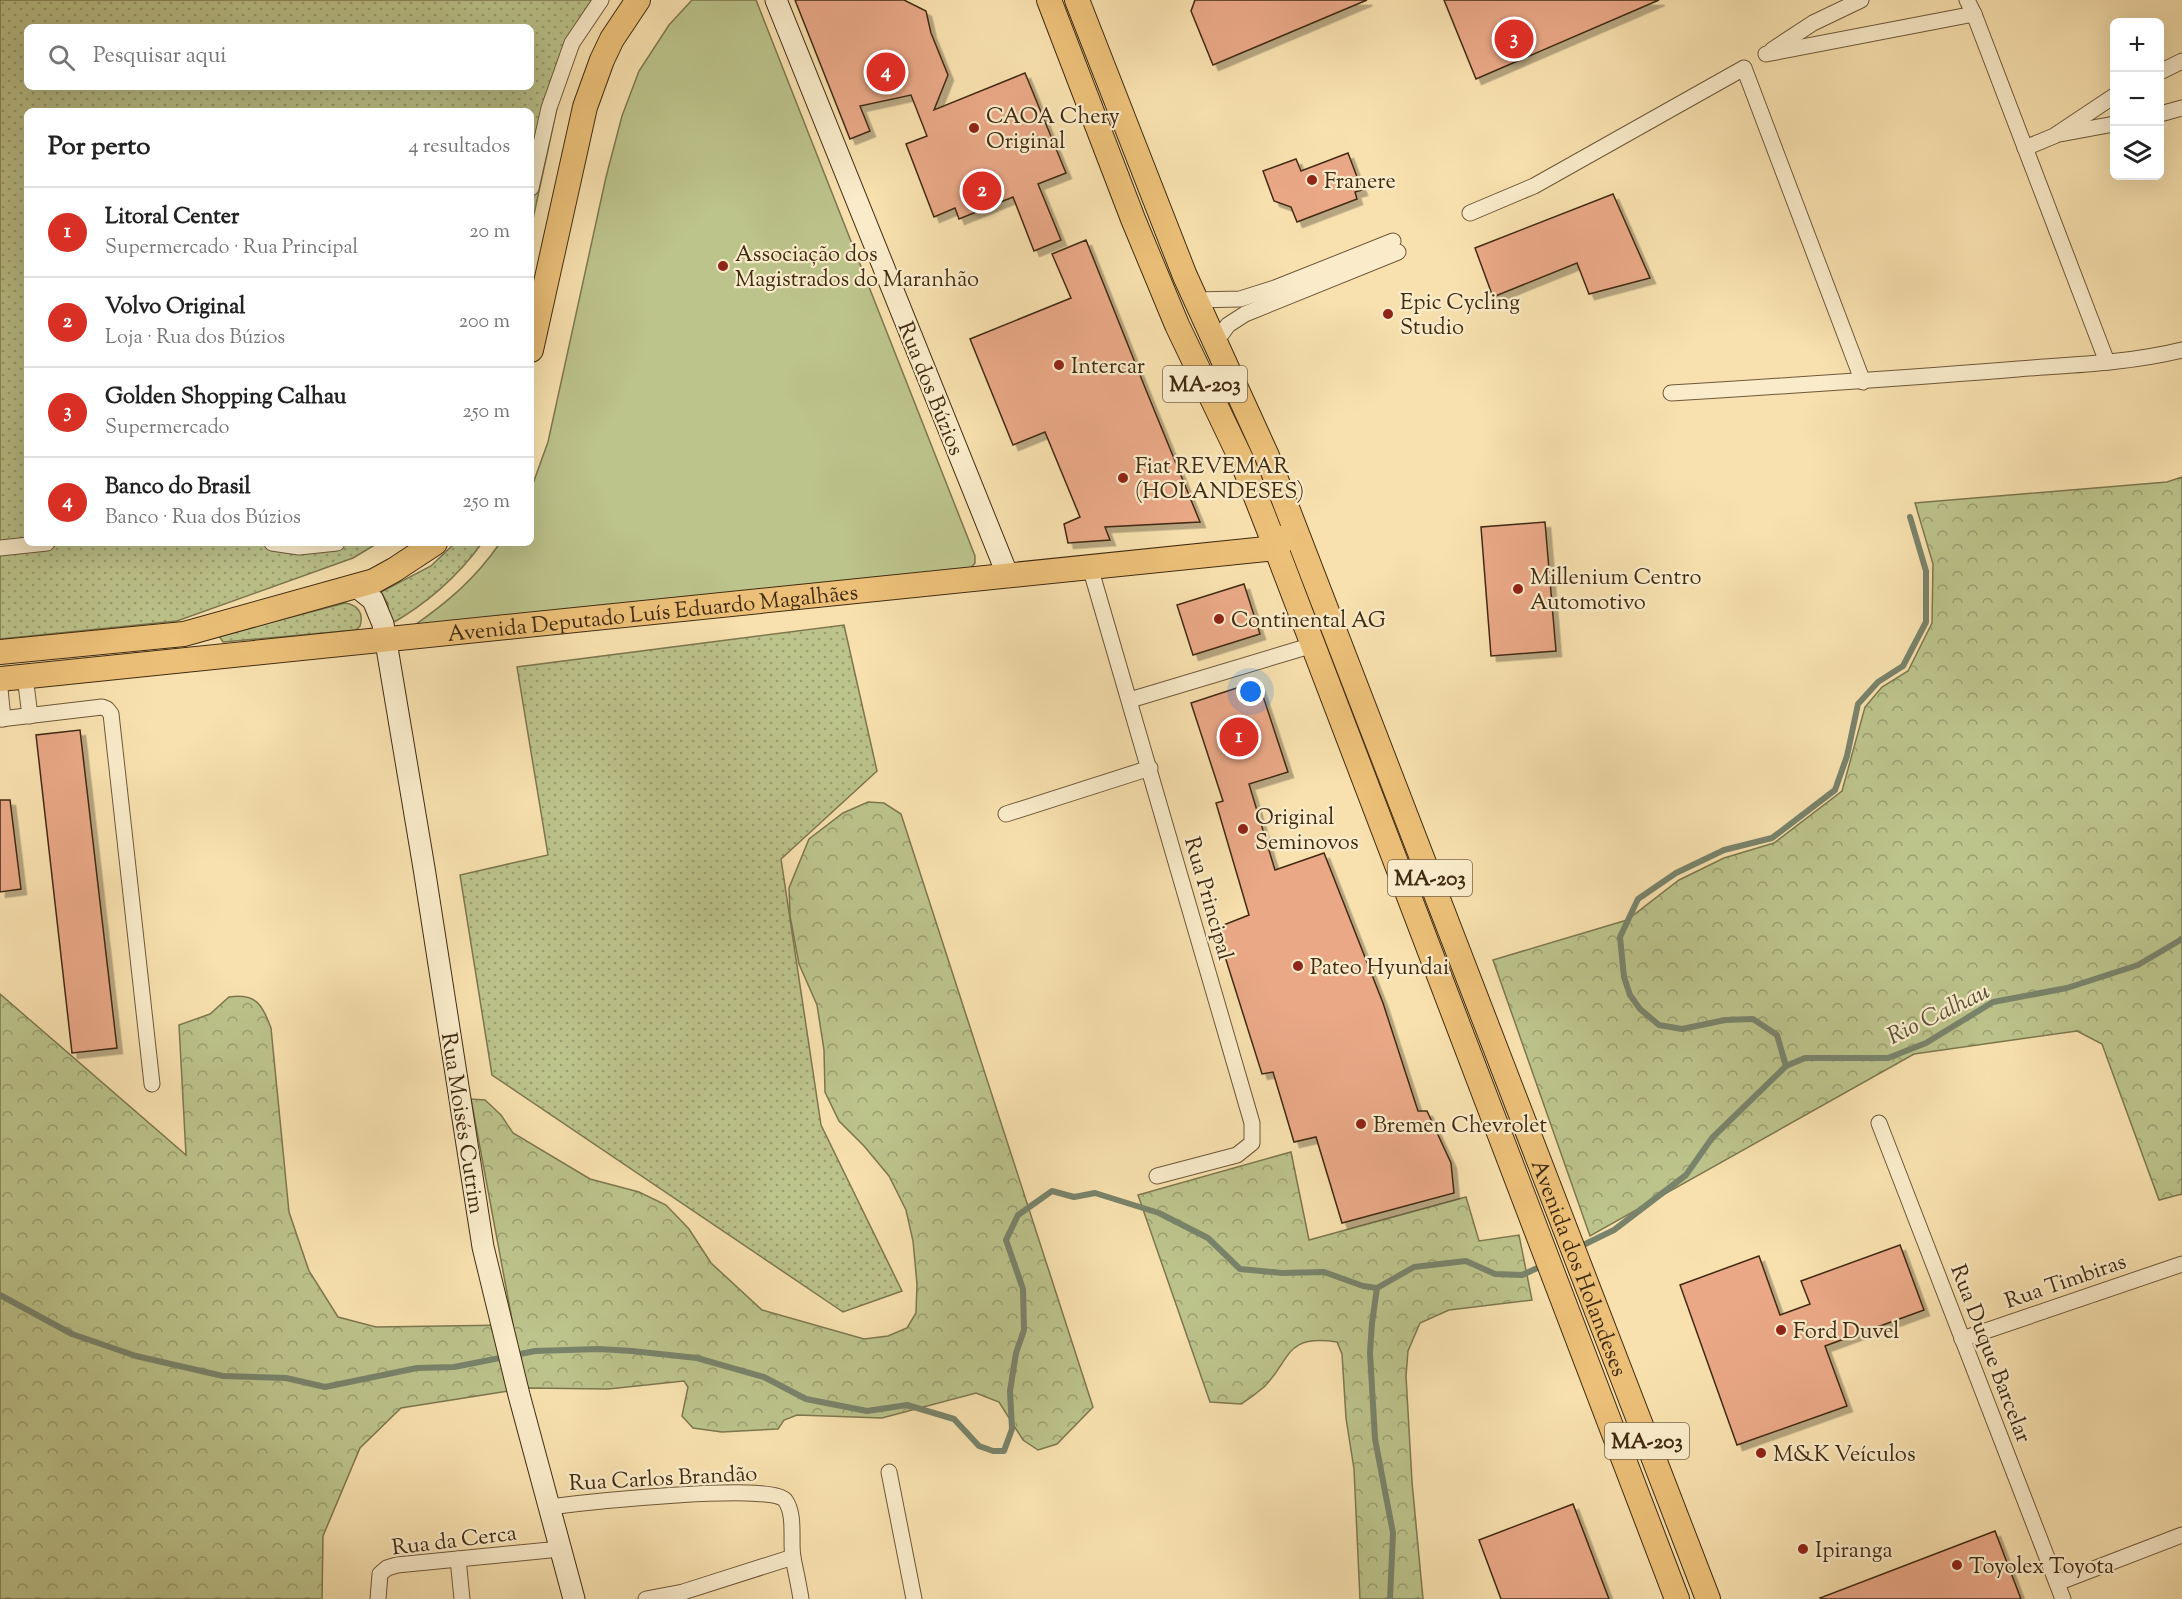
<!DOCTYPE html>
<html lang="pt">
<meta charset="utf-8">
<style>
body{margin:0;font-family:"Sorts Mill Goudy",serif;background:#f2f2f2;color:#222}
.controls{position:absolute;right:18px;top:18px;display:grid;overflow:hidden;border-radius:9px;box-shadow:0 6px 24px #0002}
.controls button{width:54px;height:54px;display:grid;place-items:center;padding:0;border:0;border-bottom:2px solid #e0e0e0;background:#fff;color:#222;font:30px sans-serif}
.you{position:absolute;left:1251px;top:692px;width:21px;height:21px;margin:-15px;border:4px solid #fff;border-radius:50%;background:#1a73e8;box-shadow:0 0 0 9px #1a73e833}
.badge{display:grid;place-items:center;width:39px;height:39px;border-radius:50%;background:#d93025;color:#fff;font-size:20px;font-weight:700}
.pin{position:absolute;translate:-50% -50%;border:3px solid #fff;box-shadow:0 2px 6px #0006}
.list{margin:0;padding:0;list-style:none}
h2{display:flex;justify-content:space-between;align-items:center;height:78px;margin:0;padding:0 24px;font-size:26px}
h2 small{font-size:20px;font-weight:400;color:#767676}
.list li{display:grid;grid-template-columns:39px 1fr auto;gap:18px;align-items:center;box-sizing:border-box;height:90px;padding:0 24px;border-top:2px solid #e0e0e0}
.list b{display:block;font-size:22px;white-space:nowrap}
.list p{margin:0;font-size:20px;white-space:nowrap;color:#767676}
.list em{font-size:20px;font-style:normal;color:#767676}
.icon{flex:none;width:33px;height:33px;fill:none;stroke:currentColor;stroke-width:2;stroke-linecap:round;stroke-linejoin:round}
.map{position:relative;flex:none;width:2182px;height:1599px;overflow:hidden}
.search{position:absolute;background:#fff;box-shadow:0 6px 24px #0002;left:24px;top:24px;width:510px;height:66px;display:flex;align-items:center;gap:15px;box-sizing:border-box;padding:0 21px;border-radius:9px;color:#767676;font-size:22px}
.panel{position:absolute;background:#fff;box-shadow:0 6px 24px #0002;left:24px;top:108px;width:510px;height:438px;border-radius:9px}
.map>svg:first-child{display:block}
.green{fill:url(#green-dots);stroke:#7e774e;stroke-width:1.5;fill-rule:evenodd}
.forest{fill:url(#forest-crowns);stroke:#7e774e;stroke-width:1.5}
.pitch{fill:#bcc38b;stroke:#7e774e;stroke-width:1.5}
.lines{fill:none;stroke-linecap:round;stroke-linejoin:round}
.stream{stroke:#79836b;stroke-width:6}
.building{fill:#eaa887;stroke:#412b12;stroke-width:1.5;filter:url(#shadow)}
.street-casing{stroke:#6f5839;stroke-width:17}
.secondary-casing{stroke:#412b12;stroke-width:23}
.primary-casing{stroke:#412b12;stroke-width:26}
.street{stroke:#faeccb;stroke-width:15}
.secondary{stroke:#faeccb;stroke-width:21}
.primary{stroke:#ecc078;stroke-width:24}
.poi-dot{fill:#8f2418;stroke:#faeccb;stroke-width:2}
.labels{text-anchor:middle;stroke-width:4.5;stroke-linejoin:round;paint-order:stroke}
.shield{fill:#faeccb;stroke:#78654a;stroke-width:1.5}
.shield-label{font-size:21px;font-weight:bold;fill:#412b12}
.poi-label{font-size:22px;fill:#412b12;stroke:#faeccb;text-anchor:start}
.street-label{font-size:22px;fill:#412b12;stroke:#faeccb}
.water-label{font-size:24px;font-style:italic;fill:#585037;stroke:#faeccb}
</style>
<div class="map">
<svg width="2182" height="1599" viewBox="0 0 2182 1599">
<defs>
<pattern id="green-dots" width="8" height="8" patternUnits="userSpaceOnUse" patternTransform="scale(1.5)"><rect width="8" height="8" fill="#bcc38b"/><path d="M2 2h.1M6 6h.1" fill="none" stroke="#9a9f70" stroke-width="1.8" stroke-linecap="round"/></pattern>
<pattern id="forest-crowns" width="20" height="18" patternUnits="userSpaceOnUse" patternTransform="scale(1.5)"><rect width="20" height="18" fill="#bcc38b"/><path d="M2 6a3 3 0 1 1 6 0M12 15a3 3 0 1 1 6 0" fill="none" stroke="#9a9f70"/></pattern>
<filter id="shadow"><feDropShadow dx="5.5" dy="5.5" stdDeviation="0" flood-color="#0004"/></filter>
</defs>
<rect width="100%" height="100%" fill="#f8e1af"/>
<filter id="stains"><feTurbulence type="fractalNoise" baseFrequency=".00333" numOctaves="4"/><feColorMatrix values="0 0 0 0 .2 0 0 0 0 .09 0 0 0 0 .02 0 0 0 .5 -.17"/></filter>
<radialGradient id="worn" r=".72"><stop offset=".6" stop-color="#630" stop-opacity="0"/><stop offset="1" stop-color="#630" stop-opacity=".3"/></radialGradient>
<!-- green -->
<g class="green">
<path d="M0,0H607L577,42L562,85L531,228V111H27V543H378L353,558L177,621L0,639ZM27,27H531V87H27Z"/>
<path d="M455,543H482C458,576 425,605 389,625L388,604L381,592L431,566Z"/>
<path d="M345,603C358,605 364,613 360,626L356,630L223,642L219,636Z"/>
<polygon points="844,625 877,771 781,859 821,1125 902,1291 843,1312 492,1075 460,875 548,855 517,667"/>
</g>
<!-- forest -->
<g class="forest">
<polygon points="2182,477 2182,1194 2159,1200 2102,1044 2077,1031 1914,1054 1590,1236 1493,960 1627,920 1679,880 1724,858 1774,843 1842,791 1865,707 1882,687 1908,671 1932,623 1933,564 1915,503 2167,482"/>
<path d="M868,802L884,803L901,814L1093,1407L1057,1444L1038,1450L1023,1440L999,1402L976,1393L882,1418L797,1415L784,1420L778,1429L722,1432L693,1428L682,1416L688,1387L684,1381L608,1389L528,1388L401,1408L360,1448L323,1536L322,1599H0V994L186,1155L179,1025L210,1014L229,997C257,993 262,1005 271,1028L289,1212L309,1271L338,1317L376,1327L513,1325L471,1099L485,1100L501,1115L513,1133L590,1179L639,1192L666,1205L689,1229L711,1263L762,1310L864,1339L888,1336L907,1328L916,1313L917,1284L913,1241L906,1210L889,1176L864,1146L839,1121L825,1092L824,1050L817,1005L799,964L790,916L789,888L809,839L843,813Z"/>
<path d="M1291,1152L1309,1240L1466,1197L1479,1241L1519,1235L1532,1300L1449,1310L1420,1323L1408,1351L1406,1376L1412,1482L1423,1599H1360L1354,1469L1346,1418L1342,1354L1337,1342C1284,1334 1292,1359 1264,1387C1257,1393 1249,1399 1241,1404L1210,1402L1138,1195Z"/>
</g>
<!-- pitch -->
<path class="pitch" d="M692,0H756L975,556V563L969,570L412,627C448,602 475,579 500,543H531V489L548,442L606,177L622,116L639,71L669,25Z"/>
<g class="lines">
<!-- stream -->
<g class="stream">
<polyline points="1786,1066 1777,1035 1753,1019 1725,1020 1682,1029 1659,1025 1640,1009 1630,995 1624,977 1620,937 1638,899 1676,873 1724,850 1772,838 1835,790 1847,756 1858,704 1878,682 1903,666 1926,622 1926,571 1910,517"/>
<polyline points="1577,1248 1614,1230 1686,1175 1712,1138 1786,1066 1805,1058 1888,1058 1926,1043 1993,1002 2067,988 2138,965 2182,939"/>
<polyline points="0,1295 72,1334 136,1356 223,1376 286,1378 325,1387 417,1368 454,1367 535,1351 599,1349 632,1351 697,1358 764,1377 806,1399 867,1411 907,1405 954,1419 979,1446 993,1451 1004,1451 1012,1429 1010,1391 1016,1353 1024,1330 1023,1289 1006,1240 1018,1215 1052,1191 1074,1197 1095,1193 1159,1213 1208,1238 1240,1269 1282,1273 1324,1272 1363,1286 1377,1288"/>
<polyline points="1390,1599 1393,1533 1375,1439 1370,1353 1372,1323 1377,1288 1414,1267 1466,1261 1495,1274 1522,1275 1544,1265"/>
</g>
</g>
<!-- building -->
<g class="building">
<polygon points="795,0 904,0 926,11 931,33 948,75 934,110 1025,73 1066,173 1038,184 1061,240 1034,251 1013,197 959,219 955,208 934,217 906,144 927,136 911,95 860,106 870,131 850,139"/>
<polygon points="1195,0 1367,0 1213,65 1191,11"/>
<polygon points="1444,0 1659,0 1476,79"/>
<polygon points="1348,153 1362,190 1355,192 1357,199 1297,222 1291,207 1274,201 1263,171 1296,159 1301,171"/>
<polygon points="1613,194 1650,278 1589,294 1577,263 1493,297 1475,248"/>
<polygon points="1086,240 1146,390 1200,522 1105,527 1110,540 1068,543 1064,524 1080,517 1045,432 1013,445 970,339 1071,298 1052,254"/>
<polygon points="1545,522 1556,651 1491,656 1481,527"/>
<polygon points="1244,584 1260,634 1193,655 1177,605"/>
<polygon points="1258,681 1288,772 1249,784 1275,870 1324,853 1383,1003 1418,1111 1427,1111 1451,1163 1454,1193 1342,1223 1316,1137 1294,1142 1273,1072 1262,1074 1216,928 1249,915 1216,803 1223,801 1191,703"/>
<polygon points="80,730 117,1048 72,1053 36,735"/>
<polygon points="0,800 10,800 21,889 0,892"/>
<polygon points="1900,1245 1924,1310 1825,1346 1847,1406 1737,1445 1680,1285 1759,1256 1780,1315 1810,1304 1801,1281"/>
<polygon points="1573,1504 1609,1599 1501,1599 1479,1540"/>
<polygon points="1995,1531 2021,1599 1821,1599 1820,1598"/>
</g>
<g class="lines">
<!-- street casing -->
<g class="street-casing">
<g id="street">
<polyline points="1967,0 1974,14 2107,362"/>
<polyline points="1772,50 1813,23 1861,0"/>
<polyline points="1766,54 1974,14"/>
<polyline points="2160,72 2182,61"/>
<polyline points="2160,114 2182,108"/>
<polyline points="2060,134 2114,124"/>
<polyline points="2025,148 2054,136 2114,96"/>
<polyline points="531,188 549,108 572,43 601,0"/>
<polyline points="1470,213 1534,186 1744,68 1863,382"/>
<polyline points="1195,300 1240,299 1275,288 1393,241"/>
<polyline points="1215,343 1228,325 1245,314 1398,252"/>
<path d="M1671,393C1783,386 1894,379 2006,370C2064,365 2125,364 2182,350"/>
<polyline points="272,543 299,547 337,543"/>
<polyline points="0,548 47,543"/>
<polyline points="1090,567 1252,1123 1252,1143 1237,1155 1157,1176"/>
<polyline points="25,676 30,716"/>
<polyline points="0,689 3,719"/>
<polyline points="1130,700 1313,645"/>
<polyline points="0,719 102,707 107,709 111,714 152,1084"/>
<polyline points="1006,814 1150,768"/>
<polyline points="1879,1123 2063,1599"/>
<polyline points="1962,1339 2182,1264"/>
<polyline points="889,1472 914,1599"/>
<path d="M549,1507C580,1503 771,1482 785,1500C796,1515 790,1541 793,1558C796,1572 799,1586 801,1599"/>
<polyline points="458,1559 462,1599"/>
<polyline points="2057,1583 2182,1535"/>
<polyline points="378,1599 380,1574 387,1568 397,1565 560,1549"/>
<polyline points="646,1599 683,1592 793,1557"/>
</g>
</g>
<!-- secondary casing -->
<g class="secondary-casing">
<g id="secondary">
<polyline points="776,0 1008,576"/>
<polyline points="357,587 373,600 383,624 424,868 483,1247 519,1395 574,1599"/>
</g>
</g>
<!-- primary casing -->
<g class="primary-casing">
<g id="primary">
<polyline points="1049,0 1133,219 1177,325 1242,461 1276,548 1677,1599"/>
<path id="s1" d="M1077,0L1185,276L1267,456L1708,1599"/>
<polyline points="531,350 585,107 602,60 612,39 638,0"/>
<polyline points="0,652 184,634 374,581 394,570 435,543"/>
<path id="s2" d="M0,679L1276,548L1287,536"/>
</g>
</g>
<!-- street -->
<use href="#street" class="street"/>
<!-- secondary -->
<use href="#secondary" class="secondary"/>
<!-- primary -->
<use href="#primary" class="primary"/>
</g>
<!-- markers -->
<g class="poi-dot">
<circle cx="974" cy="128" r="6"/>
<circle cx="1312" cy="180" r="6"/>
<circle cx="723" cy="266" r="6"/>
<circle cx="1388" cy="314" r="6"/>
<circle cx="1059" cy="365" r="6"/>
<circle cx="1123" cy="478" r="6"/>
<circle cx="1518" cy="589" r="6"/>
<circle cx="1219" cy="619" r="6"/>
<circle cx="1243" cy="829" r="6"/>
<circle cx="1298" cy="966" r="6"/>
<circle cx="1361" cy="1124" r="6"/>
<circle cx="1781" cy="1330" r="6"/>
<circle cx="1761" cy="1453" r="6"/>
<circle cx="1803" cy="1549" r="6"/>
<circle cx="1957" cy="1565" r="6"/>
</g>
<g class="labels">
<!-- shield labels -->
<g class="shield">
<rect x="1163" y="366" width="84" height="36" rx="4.5"/>
<rect x="1388" y="860" width="84" height="36" rx="4.5"/>
<rect x="1605" y="1423" width="84" height="36" rx="4.5"/>
</g>
<g class="shield-label">
<text x="1205" y="391">MA-203</text>
<text x="1430" y="885">MA-203</text>
<text x="1647" y="1448">MA-203</text>
</g>
<!-- poi labels -->
<g class="poi-label">
<text x="986" y="123">CAOA Chery<tspan x="986" dy="25">Original</tspan></text>
<text x="1324" y="188">Franere</text>
<text x="735" y="261">Associação dos<tspan x="735" dy="25">Magistrados do Maranhão</tspan></text>
<text x="1400" y="309">Epic Cycling<tspan x="1400" dy="25">Studio</tspan></text>
<text x="1071" y="373">Intercar</text>
<text x="1135" y="473">Fiat REVEMAR<tspan x="1135" dy="25">(HOLANDESES)</tspan></text>
<text x="1530" y="584">Millenium Centro<tspan x="1530" dy="25">Automotivo</tspan></text>
<text x="1231" y="627">Continental AG</text>
<text x="1255" y="824">Original<tspan x="1255" dy="25">Seminovos</tspan></text>
<text x="1310" y="974">Pateo Hyundai</text>
<text x="1373" y="1132">Bremen Chevrolet</text>
<text x="1793" y="1338">Ford Duvel</text>
<text x="1773" y="1461">M&amp;K Veículos</text>
<text x="1815" y="1557">Ipiranga</text>
<text x="1969" y="1573">Toyolex Toyota</text>
</g>
<!-- street labels -->
<g class="street-label">
<text transform="translate(932 388) rotate(68)" y="8">Rua dos Búzios</text>
<text dy="8" stroke="none"><textPath href="#s2" startOffset="656">Avenida Deputado Luís Eduardo Magalhães</textPath></text>
<text transform="translate(1210 898) rotate(74)" y="8">Rua Principal</text>
<text transform="translate(464 1123) rotate(81)" y="8">Rua Moisés Cutrim</text>
<text dy="8" stroke="none"><textPath href="#s1" startOffset="1364">Avenida dos Holandeses</textPath></text>
<text transform="translate(2065 1280) rotate(-19)" y="8">Rua Timbiras</text>
<text transform="translate(1992 1353) rotate(69)" y="8">Rua Duque Barcelar</text>
<text transform="translate(663 1477) rotate(-3)" y="8">Rua Carlos Brandão</text>
<text transform="translate(454 1539) rotate(-7)" y="8">Rua da Cerca</text>
</g>
<!-- water labels -->
<g class="water-label">
<text transform="translate(1938 1013) rotate(-26)" y="8">Rio Calhau</text>
</g>
</g>
<rect width="100%" height="100%" filter="url(#stains)"/>
<rect width="100%" height="100%" fill="url(#worn)"/>
</svg>
<div class="controls">
<button>+</button>
<button>−</button>
<button><svg class="icon" aria-label="layers" viewBox="0 0 24 24"><path d="M12 4l9 5-9 5-9-5zM3 14l9 5 9-5"/></svg></button>
</div>
<div class="you"></div>
<div class="pin badge" style="left:1239px;top:737px">1</div>
<div class="pin badge" style="left:982px;top:191px">2</div>
<div class="pin badge" style="left:1514px;top:39px">3</div>
<div class="pin badge" style="left:886px;top:72px">4</div>
<div class="search"><svg class="icon" aria-label="search" viewBox="0 0 24 24"><circle cx="10" cy="10" r="6"/><path d="M15 15l6 6"/></svg>Pesquisar aqui</div>
<section class="panel">
<h2>Por perto<small>4 resultados</small></h2>
<ul class="list">
<li><span class="badge">1</span><div><b>Litoral Center</b><p>Supermercado · Rua Principal</p></div><em>20 m</em></li>
<li><span class="badge">2</span><div><b>Volvo Original</b><p>Loja · Rua dos Búzios</p></div><em>200 m</em></li>
<li><span class="badge">3</span><div><b>Golden Shopping Calhau</b><p>Supermercado</p></div><em>250 m</em></li>
<li><span class="badge">4</span><div><b>Banco do Brasil</b><p>Banco · Rua dos Búzios</p></div><em>250 m</em></li>
</ul>
</section>
</div>
